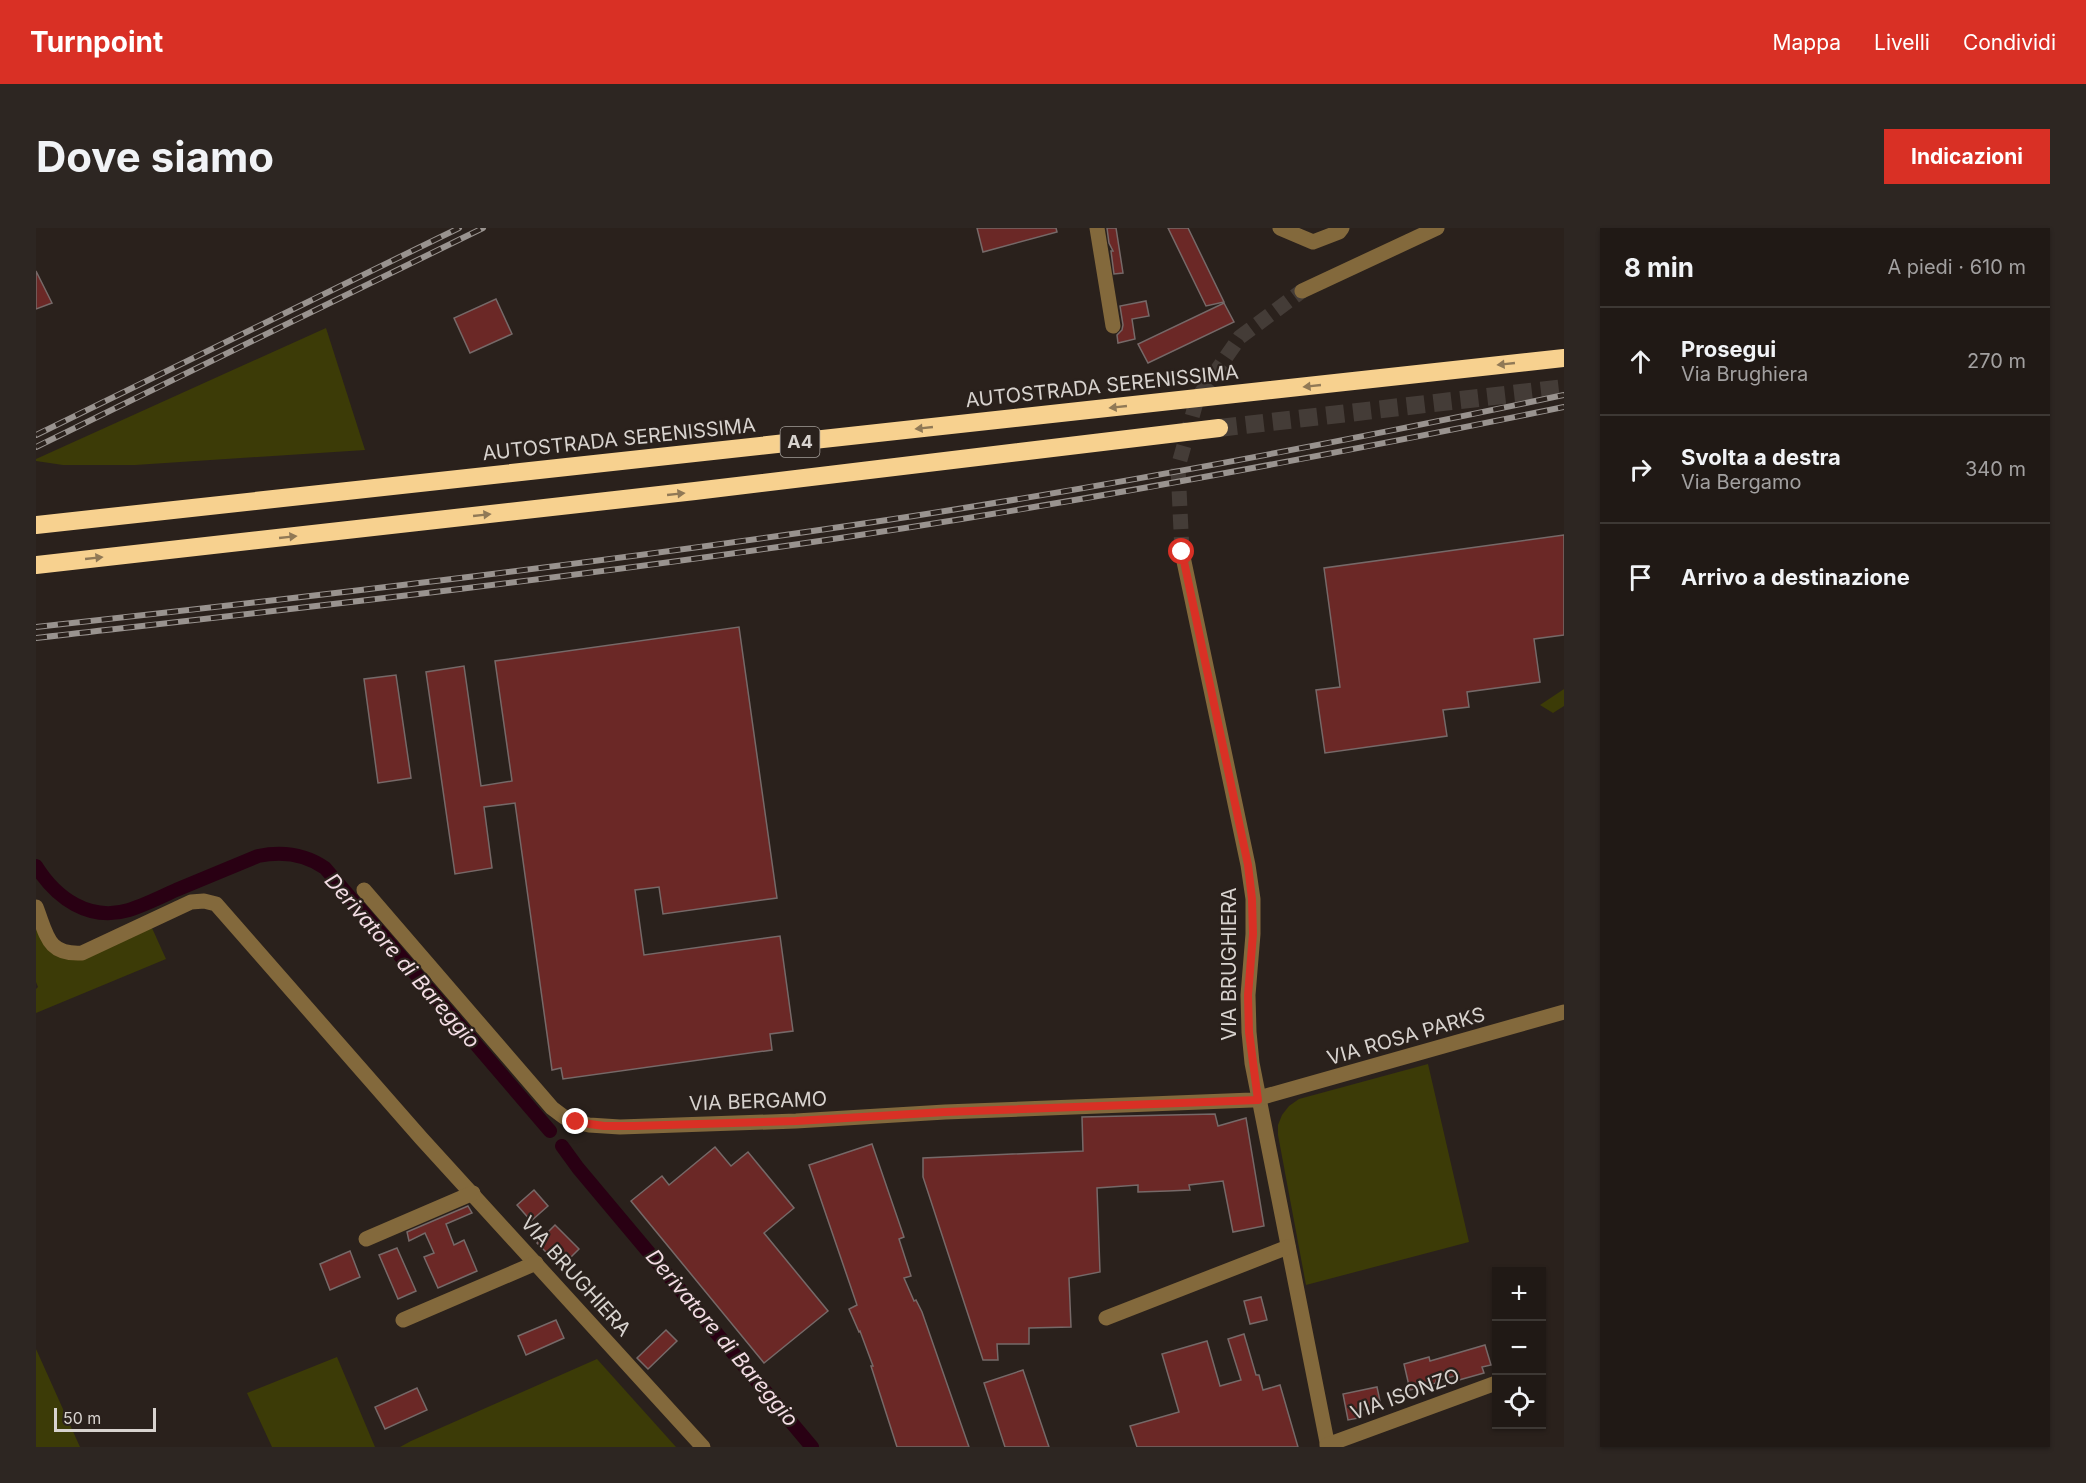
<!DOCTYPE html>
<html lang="it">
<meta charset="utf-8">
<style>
body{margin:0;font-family:Inter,sans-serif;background:#2d2622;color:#f1f3f6}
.controls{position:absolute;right:18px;bottom:18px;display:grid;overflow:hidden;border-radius:0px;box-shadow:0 2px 4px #0004}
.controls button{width:54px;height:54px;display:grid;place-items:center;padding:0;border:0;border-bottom:2px solid #3d3834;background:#201915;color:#f1f3f6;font:30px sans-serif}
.scale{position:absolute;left:18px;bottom:15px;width:102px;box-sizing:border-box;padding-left:6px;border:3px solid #d8d3cf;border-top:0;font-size:16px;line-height:21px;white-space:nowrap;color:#d8d3cf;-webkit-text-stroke:4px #2a211c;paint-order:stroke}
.stop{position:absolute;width:18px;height:18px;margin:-14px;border:4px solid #d93025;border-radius:50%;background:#fff}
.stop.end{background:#d93025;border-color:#fff;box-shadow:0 2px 6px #0008}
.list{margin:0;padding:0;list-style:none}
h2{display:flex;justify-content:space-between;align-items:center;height:78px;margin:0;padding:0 24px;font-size:26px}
h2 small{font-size:20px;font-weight:400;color:#a2a0a0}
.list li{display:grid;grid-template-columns:39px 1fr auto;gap:18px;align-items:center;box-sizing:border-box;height:108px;padding:0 24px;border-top:2px solid #3d3834}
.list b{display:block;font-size:22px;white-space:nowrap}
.list p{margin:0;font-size:20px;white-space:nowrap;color:#a2a0a0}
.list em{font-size:20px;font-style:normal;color:#a2a0a0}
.icon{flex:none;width:33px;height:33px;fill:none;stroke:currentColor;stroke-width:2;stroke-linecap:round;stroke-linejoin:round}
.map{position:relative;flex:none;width:1528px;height:1219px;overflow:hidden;border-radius:0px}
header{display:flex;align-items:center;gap:36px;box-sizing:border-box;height:84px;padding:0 30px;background:#d93025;color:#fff}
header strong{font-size:28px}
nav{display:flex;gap:33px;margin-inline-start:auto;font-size:21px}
.intro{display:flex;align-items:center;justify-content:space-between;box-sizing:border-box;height:144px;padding:0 36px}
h1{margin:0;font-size:42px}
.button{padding:15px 27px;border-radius:0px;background:#d93025;color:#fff;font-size:21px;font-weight:700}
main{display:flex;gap:36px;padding:0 36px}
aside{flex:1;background:#201915;border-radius:0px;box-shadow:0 2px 4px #0004}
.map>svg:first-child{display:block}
.green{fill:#3c3b07}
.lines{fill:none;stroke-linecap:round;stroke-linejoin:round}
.canal{stroke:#290013;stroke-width:14}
.building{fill:#6b2826;stroke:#766968;stroke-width:1.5}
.minor-tunnel{stroke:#443c37;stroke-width:15;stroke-dasharray:15 8;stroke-linecap:butt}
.highway-tunnel{stroke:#443c37;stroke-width:18;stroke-dasharray:18 9;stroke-linecap:butt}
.minor{stroke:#83693c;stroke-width:15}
.highway{stroke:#f7d18f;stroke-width:18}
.rail-casing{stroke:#99938f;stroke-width:6}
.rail{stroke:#2a211c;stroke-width:4;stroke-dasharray:11;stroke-linecap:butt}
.oneway{fill:#907956}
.route{stroke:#d93025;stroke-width:8}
.labels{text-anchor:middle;stroke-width:4.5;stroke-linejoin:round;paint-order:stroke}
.shield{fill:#2a211c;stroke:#a49e99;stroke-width:1.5}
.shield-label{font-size:18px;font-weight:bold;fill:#d8d3cf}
.street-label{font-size:20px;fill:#d8d3cf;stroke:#2a211c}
.water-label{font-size:21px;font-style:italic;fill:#f3dde4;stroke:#2a211c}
</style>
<header>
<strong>Turnpoint</strong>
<nav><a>Mappa</a><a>Livelli</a><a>Condividi</a></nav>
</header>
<div class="intro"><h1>Dove siamo</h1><a class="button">Indicazioni</a></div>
<main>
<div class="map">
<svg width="1528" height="1219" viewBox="0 0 1528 1219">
<rect width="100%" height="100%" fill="#2a211c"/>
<!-- green -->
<g class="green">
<polygon points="290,100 329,222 99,237 27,237 0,233 0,231"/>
<polygon points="1528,461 1528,478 1517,485 1504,477"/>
<polygon points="0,690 20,725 116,700 130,731 0,785 0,761 2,759 0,754"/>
<polygon points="1392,836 1433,1014 1270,1057 1242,907 1242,897 1246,887 1253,878 1263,871"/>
<polygon points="0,1121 44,1219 0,1219"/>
<polygon points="301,1129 339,1219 236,1219 211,1165"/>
<polygon points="561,1131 640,1219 364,1219 375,1213"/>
</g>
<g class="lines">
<!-- canal -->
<g class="canal">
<path d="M0,638C20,670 53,694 93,682C109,677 125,669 140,662C167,651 195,639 222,628C246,623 269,626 289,640L514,903"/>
<polyline points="526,918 542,940 776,1219"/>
</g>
</g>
<!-- building -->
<g class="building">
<polygon points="941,0 1020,0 1021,4 947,24"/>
<polygon points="1071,0 1080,0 1087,45 1078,46 1075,23 1077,23 1073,15"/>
<polygon points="1132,0 1152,0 1188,74 1170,78"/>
<polygon points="0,43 16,75 0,81"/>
<polygon points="460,71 476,106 434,125 418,90"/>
<polygon points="1110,73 1113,88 1096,91 1099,111 1082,115 1081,107 1086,102 1087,97 1084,78"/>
<polygon points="1188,75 1198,94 1112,135 1102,116"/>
<polygon points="1528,307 1528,407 1498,411 1504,454 1431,464 1433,479 1407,482 1411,508 1289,525 1280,462 1304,459 1288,340"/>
<polygon points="703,399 741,670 627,686 623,659 599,662 608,727 744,708 757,803 734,806 736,822 527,851 525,840 516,842 479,575 448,579 456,640 419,646 390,444 428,438 445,558 476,553 459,433"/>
<polygon points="360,447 375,550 342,555 328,451"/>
<polygon points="1179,886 1182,898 1210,890 1228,998 1197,1004 1187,953 1153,957 1154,962 1132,963 1102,964 1102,957 1061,960 1064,1044 1033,1050 1035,1099 993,1100 993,1116 961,1116 962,1132 947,1132 887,949 887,930 1047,923 1046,889"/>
<polygon points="836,916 868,1009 863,1011 875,1048 868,1050 878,1073 880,1072 886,1084 933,1219 861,1219 835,1138 837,1138 824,1103 823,1104 813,1081 821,1077 773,937"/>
<polygon points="679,919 695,938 712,924 758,980 728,1005 792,1083 728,1135 595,973 626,948 633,957"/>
<polygon points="498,962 512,978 495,993 481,977"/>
<polygon points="432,978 436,985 410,996 418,1017 428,1012 441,1043 402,1060 388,1029 398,1025 389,1005 373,1013 371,1004"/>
<polygon points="519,997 543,1021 531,1033 524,1026 518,1032 501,1015"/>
<polygon points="361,1020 380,1063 362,1071 343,1027"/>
<polygon points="314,1023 324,1049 294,1062 284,1036"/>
<polygon points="1225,1069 1231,1092 1214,1096 1208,1073"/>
<polygon points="520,1092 528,1110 490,1127 482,1108"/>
<polygon points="630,1102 641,1113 612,1141 601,1130"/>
<polygon points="1208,1106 1220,1147 1223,1147 1227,1162 1244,1157 1262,1219 1101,1219 1094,1198 1143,1184 1126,1126 1171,1113 1184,1158 1205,1152 1192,1111"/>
<polygon points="1449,1117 1455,1137 1446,1139 1448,1145 1423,1152 1422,1147 1400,1153 1400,1155 1374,1162 1368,1136 1393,1129 1394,1133"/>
<polygon points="987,1142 1013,1219 969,1219 948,1155"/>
<polygon points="1341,1159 1345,1178 1321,1183 1323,1190 1312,1192 1307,1166"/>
<polygon points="381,1160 391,1182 349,1201 339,1179"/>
</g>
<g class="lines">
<!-- minor-tunnel -->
<polyline class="minor-tunnel" points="1146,324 1142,239 1161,171 1204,109 1266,63"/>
<!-- highway-tunnel -->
<polyline class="highway-tunnel" points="1183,200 1528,160"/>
<!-- minor -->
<g class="minor">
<polyline points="1061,0 1077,98"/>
<polyline points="1244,0 1277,14 1303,4 1306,0"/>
<polyline points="1266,63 1401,0"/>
<polyline points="1146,324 1212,637 1217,671 1217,706 1212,767 1213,804 1216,835 1292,1219"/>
<polyline points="328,662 516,880 528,889 540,894 553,897 584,899 760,893 909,884 1216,872 1528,784"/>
<path d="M0,679C11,707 11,727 46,725L155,674L168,673L180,676L385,910L667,1219"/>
<polyline points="330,1011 437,965"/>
<polyline points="1070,1090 1252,1019"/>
<polyline points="367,1092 500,1035"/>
<polyline points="1291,1217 1460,1155"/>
</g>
<!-- highway -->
<g class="highway">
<polyline points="0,297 1528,130"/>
<polyline points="0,337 659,263 1183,200"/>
</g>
<!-- rail casing -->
<g class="rail-casing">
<g id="rail">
<polyline points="0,207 423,0"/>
<polyline points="0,219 447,0"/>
<path d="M0,399C291,367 582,333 871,289C1091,255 1310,213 1528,167"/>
<path d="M0,410C255,381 510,353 763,316C1020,279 1274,231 1528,179"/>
</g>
</g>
<!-- rail -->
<use href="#rail" class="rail"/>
</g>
<!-- one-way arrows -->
<defs><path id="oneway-solid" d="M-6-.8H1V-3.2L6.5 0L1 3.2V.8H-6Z" transform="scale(1.5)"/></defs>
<g class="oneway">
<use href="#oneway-solid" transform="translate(1470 136) rotate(174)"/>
<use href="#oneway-solid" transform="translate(1276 158) rotate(174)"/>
<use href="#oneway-solid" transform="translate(1082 179) rotate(174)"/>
<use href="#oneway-solid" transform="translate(888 200) rotate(174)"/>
<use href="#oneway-solid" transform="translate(640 266) rotate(-6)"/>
<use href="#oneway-solid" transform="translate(446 287) rotate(-6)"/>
<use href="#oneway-solid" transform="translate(252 309) rotate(-6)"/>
<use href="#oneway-solid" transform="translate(58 330) rotate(-6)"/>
</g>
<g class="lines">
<!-- route -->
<polyline class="route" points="540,894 568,898 598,898 760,893 909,884 1222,872 1213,804 1212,767 1217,706 1216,671 1212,637 1146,324"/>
</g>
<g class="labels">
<!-- shield labels -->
<rect class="shield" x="744.5" y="199" width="39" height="30" rx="4.5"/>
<g class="shield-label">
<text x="764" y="220">A4</text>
</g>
<!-- street labels -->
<g class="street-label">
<text transform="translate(1066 158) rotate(-6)" y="7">AUTOSTRADA SERENISSIMA</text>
<text transform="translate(583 211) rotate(-6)" y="7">AUTOSTRADA SERENISSIMA</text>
<text transform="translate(1193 736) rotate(-90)" y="7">VIA BRUGHIERA</text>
<text transform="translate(1370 808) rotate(-16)" y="7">VIA ROSA PARKS</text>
<text transform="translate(722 873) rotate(-2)" y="7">VIA BERGAMO</text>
<text transform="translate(540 1048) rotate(48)" y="7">VIA BRUGHIERA</text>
<text transform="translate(1369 1166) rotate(-20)" y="7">VIA ISONZO</text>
</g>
<!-- water labels -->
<g class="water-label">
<text transform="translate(366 733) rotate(49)" y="7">Derivatore di Bareggio</text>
<text transform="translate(686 1110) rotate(50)" y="7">Derivatore di Bareggio</text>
</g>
</g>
</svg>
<div class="controls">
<button>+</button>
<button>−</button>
<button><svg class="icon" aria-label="locate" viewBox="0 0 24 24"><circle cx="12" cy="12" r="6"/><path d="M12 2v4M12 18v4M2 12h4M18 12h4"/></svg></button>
</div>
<div class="scale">50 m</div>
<div class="stop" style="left:1146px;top:324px"></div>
<div class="stop end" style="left:540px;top:894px"></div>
</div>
<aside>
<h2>8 min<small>A piedi · 610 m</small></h2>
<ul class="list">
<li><svg class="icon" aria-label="ahead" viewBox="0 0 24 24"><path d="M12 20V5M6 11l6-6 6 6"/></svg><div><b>Prosegui</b><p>Via Brughiera</p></div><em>270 m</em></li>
<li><svg class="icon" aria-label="right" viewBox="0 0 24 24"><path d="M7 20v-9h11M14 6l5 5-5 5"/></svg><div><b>Svolta a destra</b><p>Via Bergamo</p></div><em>340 m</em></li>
<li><svg class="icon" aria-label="arrive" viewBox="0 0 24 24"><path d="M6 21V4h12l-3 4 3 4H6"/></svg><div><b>Arrivo a destinazione</b></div></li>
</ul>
</aside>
</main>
